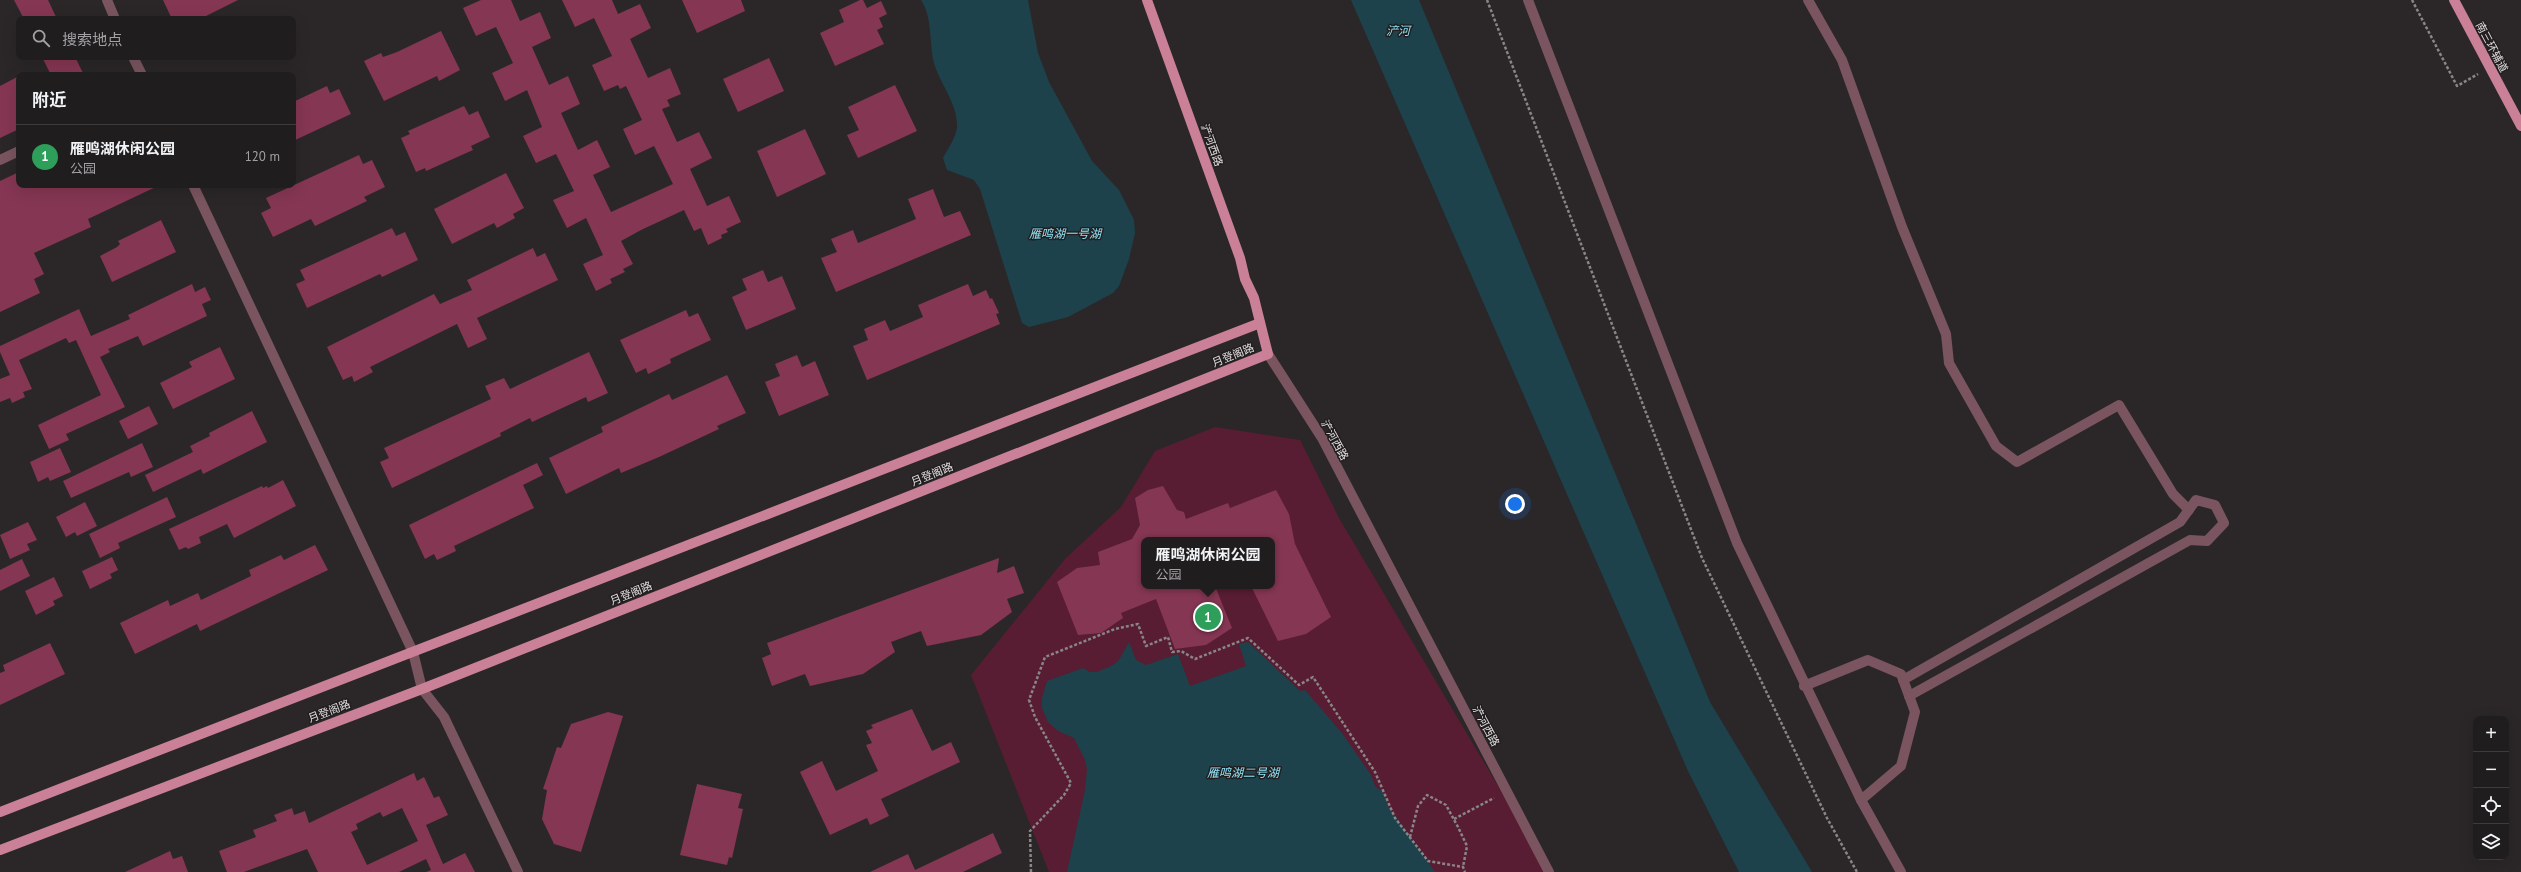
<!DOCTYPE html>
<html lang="zh">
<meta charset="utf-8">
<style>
body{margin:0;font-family:"PT Sans","Noto Sans SC",sans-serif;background:#282627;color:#f1f3f6}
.controls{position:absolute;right:12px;bottom:12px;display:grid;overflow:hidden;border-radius:8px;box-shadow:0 4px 16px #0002}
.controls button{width:36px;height:36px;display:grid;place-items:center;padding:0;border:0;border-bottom:1px solid #3d3b3c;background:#201d1e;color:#f1f3f6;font:20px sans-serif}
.you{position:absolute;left:1515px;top:504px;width:14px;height:14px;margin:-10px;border:3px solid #fff;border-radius:50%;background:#1a73e8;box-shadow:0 0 0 6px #1a73e833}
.badge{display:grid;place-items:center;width:26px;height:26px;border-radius:50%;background:#ea580c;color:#fff;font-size:13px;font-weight:700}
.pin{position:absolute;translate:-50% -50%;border:2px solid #fff;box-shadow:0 1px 4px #0006}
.popup{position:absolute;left:1141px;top:537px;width:134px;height:52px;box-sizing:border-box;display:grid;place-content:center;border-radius:8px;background:#201d1e;filter:drop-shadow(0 1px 3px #0005);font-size:13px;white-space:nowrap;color:#a2a2a4}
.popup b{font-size:15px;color:#f1f3f6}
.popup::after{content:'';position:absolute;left:50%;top:100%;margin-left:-8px;border:8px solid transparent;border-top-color:#201d1e}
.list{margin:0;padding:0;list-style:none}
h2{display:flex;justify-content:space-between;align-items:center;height:52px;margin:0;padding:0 16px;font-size:17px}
h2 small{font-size:13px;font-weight:400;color:#a2a2a4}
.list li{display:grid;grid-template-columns:26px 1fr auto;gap:12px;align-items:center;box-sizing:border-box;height:64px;padding:0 16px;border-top:1px solid #3d3b3c}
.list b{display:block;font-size:15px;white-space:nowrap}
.list p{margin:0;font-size:13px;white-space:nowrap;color:#a2a2a4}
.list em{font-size:13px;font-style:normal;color:#a2a2a4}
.icon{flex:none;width:22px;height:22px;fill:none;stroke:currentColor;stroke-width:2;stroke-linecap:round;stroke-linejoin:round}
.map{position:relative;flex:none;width:2521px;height:872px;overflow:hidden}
.search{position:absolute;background:#201d1e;box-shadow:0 4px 16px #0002;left:16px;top:16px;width:280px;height:44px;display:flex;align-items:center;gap:10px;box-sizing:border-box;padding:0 14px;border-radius:8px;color:#a2a2a4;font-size:15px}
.panel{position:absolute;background:#201d1e;box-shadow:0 4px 16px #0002;left:16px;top:72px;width:280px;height:116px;border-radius:8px}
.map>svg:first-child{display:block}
.green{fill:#581d32;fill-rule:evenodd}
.water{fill:#1d424b}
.building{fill:#853652;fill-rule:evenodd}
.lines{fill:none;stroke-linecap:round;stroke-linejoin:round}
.path{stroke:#898687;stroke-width:2.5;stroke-dasharray:3 2;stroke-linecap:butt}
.minor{stroke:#7a555f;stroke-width:10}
.major{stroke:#ca8096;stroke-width:10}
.labels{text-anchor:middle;stroke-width:3;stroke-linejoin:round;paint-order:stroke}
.street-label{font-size:11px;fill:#e1dedf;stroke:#221e1f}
.water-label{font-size:12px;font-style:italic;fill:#90e3f7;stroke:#221e1f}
</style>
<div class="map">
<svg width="2521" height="872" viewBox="0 0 2521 872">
<rect width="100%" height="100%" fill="#2b2728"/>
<!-- green -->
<path class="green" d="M1215,427L1300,440L1339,518L1549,872H1049L971,675L1065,559L1121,507L1155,451ZM1144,540H1272V586H1144Z"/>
<!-- water -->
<g class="water">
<path d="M921,0H1028L1038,53L1049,82L1092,161L1119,190L1134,220L1135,233L1129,259L1119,286L1113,293L1068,317L1029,327L1022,323L980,189L974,180L947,170L943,158C948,148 956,138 957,127C958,104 940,84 934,63C929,43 933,18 921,0Z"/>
<polygon points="1351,0 1419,0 1710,702 1812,872 1739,872 1688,771"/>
<polygon points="1129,642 1136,660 1146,665 1178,654 1190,686 1246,666 1239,644 1248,642 1300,691 1305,690 1342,733 1371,775 1375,786 1383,792 1388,806 1435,872 1067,872 1085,790 1087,769 1085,760 1074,738 1058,731 1048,722 1042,708 1042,698 1047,681 1083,668 1090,672 1097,672 1113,665 1119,660"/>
</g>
<!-- building -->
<g class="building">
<polygon points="14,0 48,0 57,19 24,19"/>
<polygon points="163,0 238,0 200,19 172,19"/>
<polygon points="481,0 511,0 520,21 540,12 551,38 532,47 549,85 568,76 580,104 561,113 578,150 597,140 610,167 593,175 611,212 673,184 654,146 635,155 623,129 642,120 626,86 620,89 618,85 604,91 592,65 612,56 594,18 575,27 562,0 612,0 618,14 640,4 651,28 630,39 648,78 670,68 681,94 667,100 670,106 662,109 677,142 699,132 712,158 690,169 707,206 729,196 741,222 726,229 728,232 721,235 722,238 708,245 701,228 694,231 684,210 641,230 621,241 633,264 623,269 625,272 610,279 612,283 596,291 583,264 603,255 586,218 567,228 553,200 574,191 556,154 536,163 523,136 542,127 527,90 505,101 492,73 513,63 496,27 476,36 463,8"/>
<polygon points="682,0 741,0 745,11 697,33"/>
<polygon points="860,0 863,0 867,8 881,1 887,14 879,18 883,27 877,30 884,44 835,66 820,33 844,22 839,10"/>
<polygon points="441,31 460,70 439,81 437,76 384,101 364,61 381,53 383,57 397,52"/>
<polygon points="42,57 75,57 84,75 51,75"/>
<polygon points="769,58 784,91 738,112 723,79"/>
<polygon points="19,76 19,129 0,138 0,86"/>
<polygon points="895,85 917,131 858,158 847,135 859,130 848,107"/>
<polygon points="327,86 330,93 339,89 351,114 293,141 293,102"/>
<polygon points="464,106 469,115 478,111 490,137 471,146 473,150 426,171 425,168 416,172 401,138 410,134 408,131"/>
<polygon points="805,129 826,174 777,197 757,151"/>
<polygon points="359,155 363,164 372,160 385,187 364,197 367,201 315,226 311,219 273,237 261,213 271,208 266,198"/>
<polygon points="19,172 19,185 160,185 88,219 91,227 34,253 44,274 34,279 40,293 0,312 0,181"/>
<polygon points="506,173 524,208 513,214 515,218 497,228 494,223 452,244 434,209"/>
<polygon points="933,189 944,217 960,211 971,235 836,292 821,258 837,252 831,239 853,230 858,243 916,219 908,199"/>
<polygon points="161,220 176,252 112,282 100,256 117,247 120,244 118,241"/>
<polygon points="392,228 396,236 405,232 418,260 382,277 380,274 307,308 296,284 305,280 300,270"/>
<polygon points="533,248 537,257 545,253 558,280 477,318 487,339 468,348 457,324 370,367 373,372 354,382 352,376 343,380 327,347 434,294 440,304 472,290 467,280"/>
<polygon points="763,270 768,282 782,276 796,309 746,330 732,297 747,290 742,279"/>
<polygon points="192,284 195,292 205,287 211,300 202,304 207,316 143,346 138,336 108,349 110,352 100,357 125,407 66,434 69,440 49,449 38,425 101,395 76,340 69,343 66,338 19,360 32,389 23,392 25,397 12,403 10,398 0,402 0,379 10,375 0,352 0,346 79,309 91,336 130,319 128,315"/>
<polygon points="968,284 973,296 986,290 990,299 992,298 999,313 996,314 1000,324 867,380 853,346 868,340 864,329 885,320 890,331 923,317 918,305"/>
<polygon points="686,310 689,317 698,313 711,340 670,359 671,363 648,374 646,368 636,373 620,340"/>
<polygon points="220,347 235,379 173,409 160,383 192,367 189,362"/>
<polygon points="589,352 608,393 588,402 586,397 532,422 530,418 500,433 501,436 392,488 380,462 389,458 384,448 491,399 485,386 504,378 510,389"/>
<polygon points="797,355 802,367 815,361 829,395 779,416 765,382 780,376 775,364"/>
<polygon points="727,375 746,413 717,426 719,429 659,457 621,473 619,468 566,494 549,458 603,432 601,427 669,394 672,400"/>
<polygon points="149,406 158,424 128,439 119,421"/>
<polygon points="252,411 267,442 203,474 201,469 153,492 145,475 193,452 190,446 210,436 209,433"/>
<polygon points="142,443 153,467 131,477 129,472 71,498 63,481"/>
<polygon points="60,448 71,472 50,481 48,477 38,482 30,462"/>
<polygon points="537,463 543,475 523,485 534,508 454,546 456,551 437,560 434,554 425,559 409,525"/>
<polygon points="283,480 296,506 234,538 227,524 199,537 201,543 188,549 186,547 179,550 169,529 262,486 263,488 267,486 268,488"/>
<polygon points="1163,486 1177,510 1184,512 1186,519 1228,503 1230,508 1276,490 1289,514 1295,544 1331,617 1306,634 1278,641 1251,586 1272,586 1272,540 1144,540 1144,586 1215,586 1232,628 1206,645 1175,649 1156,599 1121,613 1123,618 1101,633 1078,635 1057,582 1077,568 1100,565 1098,552 1132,539 1140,525 1135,498 1148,490"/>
<polygon points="167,497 176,517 118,543 120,548 100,558 89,534"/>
<polygon points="85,502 97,526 77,536 75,532 66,537 56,517"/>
<polygon points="28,522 37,540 27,544 30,550 10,559 0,535"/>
<polygon points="315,545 328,570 200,631 197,624 135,654 120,623 168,600 170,606 198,593 201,600 251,576 249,570 281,555 284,560"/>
<polygon points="112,557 118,570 110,574 112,578 90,589 82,571"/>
<polygon points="999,558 997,573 1014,566 1024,593 1007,599 1012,612 981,635 927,646 921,631 891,642 895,652 863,674 810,686 805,674 772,686 762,658 771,654 767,643"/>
<polygon points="22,559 30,576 0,591 0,570"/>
<polygon points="54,577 63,596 53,601 55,605 36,615 25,591"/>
<polygon points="50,643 65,674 0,705 0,673 5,671 3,665"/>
<polygon points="912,709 932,751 951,742 960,762 881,799 889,816 870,825 867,818 830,835 800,772 822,761 836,791 878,771 866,745 872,743 866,731 873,728 871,725"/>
<polygon points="608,712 623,716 581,852 554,844 542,819 547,790 543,789 557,747 561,748 571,724"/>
<path d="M414,773L417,781L424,777L434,798L439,796L448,815L426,825L443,864L465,853L475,872H426L431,870L426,859L399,872H318L307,849L244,872H227L219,851L256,837L253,830L277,821L274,815L292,808L294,815L305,811L309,823ZM402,808L418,841L367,865L351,832L358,829L356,824L380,812L383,817Z"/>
<polygon points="697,784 742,794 738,808 743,809 732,858 729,857 727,865 680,855"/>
<polygon points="993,833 1002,853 963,872 870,872 908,854 915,870"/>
<polygon points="170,851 173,859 182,856 188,872 125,872"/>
</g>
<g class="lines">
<!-- path -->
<g class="path">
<polyline points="1487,0 1702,558 1827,818 1857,872"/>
<polyline points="2412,0 2457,86 2478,74"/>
<polyline points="1454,819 1494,798"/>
<polyline points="1410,837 1418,806 1427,795 1446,805 1458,827 1467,846 1463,867"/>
<polyline points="1031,872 1030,831 1064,795 1071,783 1035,717 1029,700 1045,657 1115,629 1138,624 1146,646 1168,637 1172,652 1181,651 1195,659 1248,638 1299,685 1313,677 1375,772 1395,818 1428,861 1463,867 1465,872"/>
</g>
<!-- minor -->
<g class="minor">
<polyline points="107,0 115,19"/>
<polyline points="1528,0 1737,543 1861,800 1901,872"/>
<polyline points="1808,0 1842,60 1902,227 1946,334 1949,363 1996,446 2017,462 2119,405 2173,494 2189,510"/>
<polyline points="133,57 142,75"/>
<polyline points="0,160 19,151"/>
<polyline points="193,185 413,652 422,689 444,717 518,872"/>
<polyline points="1268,354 1322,438 1549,872"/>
<polyline points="1903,680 2180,522 2196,500 2215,505 2224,523 2207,541 2190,540 1909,696"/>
<polyline points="1804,686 1868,660 1901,674 1915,712 1901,766 1861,800"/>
</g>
<!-- major -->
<g class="major">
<polyline points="2454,0 2521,126"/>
<polyline points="0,812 1260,323"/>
<polyline points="0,850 422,689 1268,354 1254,298 1245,279 1240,258 1147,0"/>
</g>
</g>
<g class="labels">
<!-- street labels -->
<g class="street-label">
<text transform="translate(2492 47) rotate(62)" y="4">南三环辅道</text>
<text transform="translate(1212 145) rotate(70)" y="4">浐河西路</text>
<text transform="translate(1233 355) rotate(-22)" y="4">月登阁路</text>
<text transform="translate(1335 440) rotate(61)" y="4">浐河西路</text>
<text transform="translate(932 474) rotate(-22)" y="4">月登阁路</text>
<text transform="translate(631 593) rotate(-22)" y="4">月登阁路</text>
<text transform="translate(329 711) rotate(-21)" y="4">月登阁路</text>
<text transform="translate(1486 726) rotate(62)" y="4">浐河西路</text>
</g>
<!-- water labels -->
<g class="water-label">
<text x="1398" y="35">浐河</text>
<text x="1065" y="238">雁鸣湖一号湖</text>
<text x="1243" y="777">雁鸣湖二号湖</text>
</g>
</g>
</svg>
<div class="controls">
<button>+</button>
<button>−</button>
<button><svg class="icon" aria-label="locate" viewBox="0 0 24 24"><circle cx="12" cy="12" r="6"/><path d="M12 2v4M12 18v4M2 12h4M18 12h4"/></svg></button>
<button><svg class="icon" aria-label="layers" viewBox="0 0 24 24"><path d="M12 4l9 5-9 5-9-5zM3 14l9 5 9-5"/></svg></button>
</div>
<div class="you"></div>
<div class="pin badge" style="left:1208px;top:617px;background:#2e9e5b">1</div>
<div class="popup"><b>雁鸣湖休闲公园</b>公园</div>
<div class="search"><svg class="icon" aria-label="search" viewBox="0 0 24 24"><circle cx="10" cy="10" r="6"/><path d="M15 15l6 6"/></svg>搜索地点</div>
<section class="panel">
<h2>附近<small></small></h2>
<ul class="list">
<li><span class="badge" style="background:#2e9e5b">1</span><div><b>雁鸣湖休闲公园</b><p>公园</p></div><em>120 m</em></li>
</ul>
</section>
</div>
